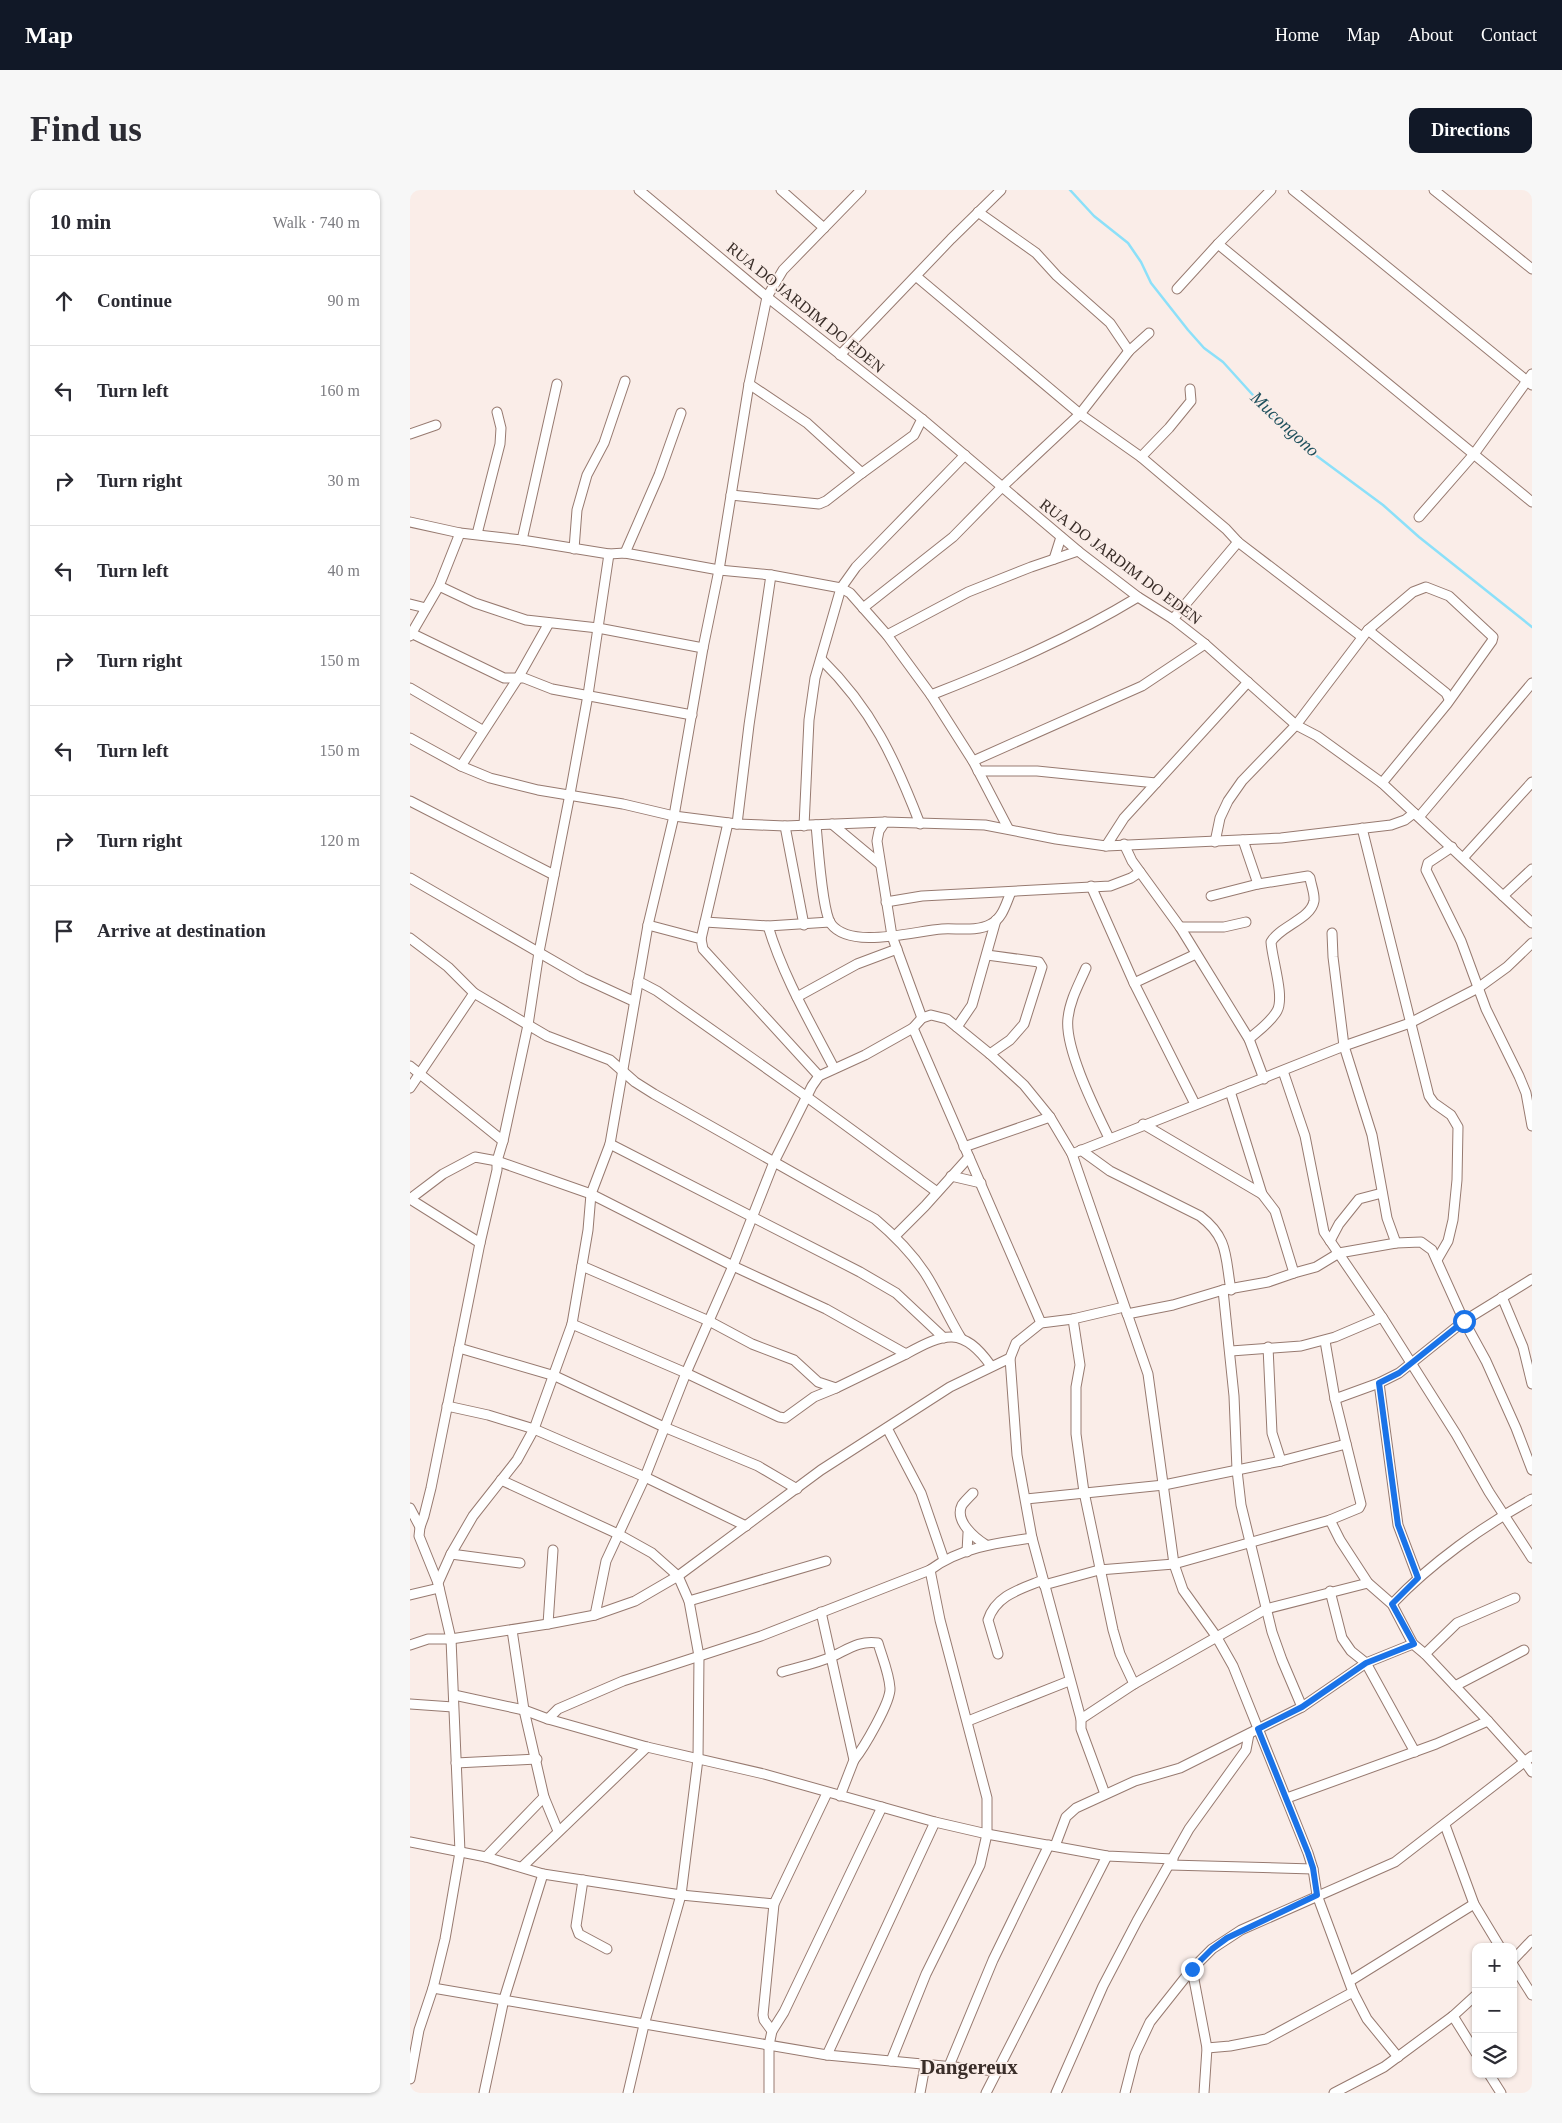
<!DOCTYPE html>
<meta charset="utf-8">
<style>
body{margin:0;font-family:Georgia,serif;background:#f7f7f7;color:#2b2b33}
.controls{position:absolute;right:15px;bottom:15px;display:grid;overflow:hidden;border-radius:10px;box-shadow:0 1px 4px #0004}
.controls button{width:45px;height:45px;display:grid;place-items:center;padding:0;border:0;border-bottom:1px solid #e1e1e2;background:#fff;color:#2b2b33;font:25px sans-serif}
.stop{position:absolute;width:15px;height:15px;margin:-11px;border:4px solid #1a73e8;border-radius:50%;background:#fff}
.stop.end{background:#1a73e8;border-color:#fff;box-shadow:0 1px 5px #0008}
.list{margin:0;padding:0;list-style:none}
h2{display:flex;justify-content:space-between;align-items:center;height:65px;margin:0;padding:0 20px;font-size:21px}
h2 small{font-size:16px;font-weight:400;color:#7c7c81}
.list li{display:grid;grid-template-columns:32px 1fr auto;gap:15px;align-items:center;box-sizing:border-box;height:90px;padding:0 20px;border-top:1px solid #e1e1e2}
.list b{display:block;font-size:19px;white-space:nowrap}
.list em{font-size:16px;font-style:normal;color:#7c7c81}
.icon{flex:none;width:28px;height:28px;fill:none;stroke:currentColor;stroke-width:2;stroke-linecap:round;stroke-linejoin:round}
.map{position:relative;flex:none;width:1122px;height:1903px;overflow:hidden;border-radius:10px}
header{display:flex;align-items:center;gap:30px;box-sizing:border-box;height:70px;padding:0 25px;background:#111827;color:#fff}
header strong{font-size:24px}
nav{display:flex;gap:28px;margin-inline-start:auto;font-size:18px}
.intro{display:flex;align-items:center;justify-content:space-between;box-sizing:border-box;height:120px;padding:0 30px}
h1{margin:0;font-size:35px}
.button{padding:12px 22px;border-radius:10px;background:#111827;color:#fff;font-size:18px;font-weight:700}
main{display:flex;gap:30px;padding:0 30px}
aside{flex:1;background:#fff;border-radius:10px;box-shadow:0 1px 4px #0004}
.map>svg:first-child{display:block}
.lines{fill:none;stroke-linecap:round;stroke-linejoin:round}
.stream{stroke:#8ce0f9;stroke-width:2.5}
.minor-casing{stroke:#977a70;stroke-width:11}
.minor{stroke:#fff;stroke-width:9}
.route{stroke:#1a73e8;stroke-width:6}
.labels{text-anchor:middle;stroke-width:4;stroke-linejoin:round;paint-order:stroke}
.street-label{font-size:16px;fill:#3a2e29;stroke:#faede8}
.water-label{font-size:18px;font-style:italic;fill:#20515e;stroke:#faede8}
.district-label{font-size:21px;font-weight:bold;fill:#3a2e29;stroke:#faede8}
</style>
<header>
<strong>Map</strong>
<nav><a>Home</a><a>Map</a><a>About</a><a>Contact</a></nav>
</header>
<div class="intro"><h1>Find us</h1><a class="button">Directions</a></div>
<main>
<aside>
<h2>10 min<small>Walk · 740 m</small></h2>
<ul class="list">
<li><svg class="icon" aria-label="ahead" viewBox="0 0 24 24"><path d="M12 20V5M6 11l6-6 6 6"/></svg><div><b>Continue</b></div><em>90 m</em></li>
<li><svg class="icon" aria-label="left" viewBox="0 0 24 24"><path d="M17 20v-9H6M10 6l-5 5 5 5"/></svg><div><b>Turn left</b></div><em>160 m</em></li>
<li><svg class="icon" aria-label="right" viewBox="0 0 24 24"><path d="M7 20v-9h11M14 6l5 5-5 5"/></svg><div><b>Turn right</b></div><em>30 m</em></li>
<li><svg class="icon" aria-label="left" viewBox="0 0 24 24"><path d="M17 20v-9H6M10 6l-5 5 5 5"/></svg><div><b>Turn left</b></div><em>40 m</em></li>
<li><svg class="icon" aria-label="right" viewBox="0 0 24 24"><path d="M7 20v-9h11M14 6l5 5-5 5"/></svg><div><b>Turn right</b></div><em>150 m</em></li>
<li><svg class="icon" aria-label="left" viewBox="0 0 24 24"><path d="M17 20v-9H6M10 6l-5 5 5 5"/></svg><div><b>Turn left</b></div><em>150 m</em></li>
<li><svg class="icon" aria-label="right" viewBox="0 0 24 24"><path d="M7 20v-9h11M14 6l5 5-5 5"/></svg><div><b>Turn right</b></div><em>120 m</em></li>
<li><svg class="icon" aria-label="arrive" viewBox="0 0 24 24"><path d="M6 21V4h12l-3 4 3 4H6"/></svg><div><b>Arrive at destination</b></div></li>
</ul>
</aside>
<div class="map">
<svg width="1122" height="1903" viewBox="0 0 1122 1903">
<rect width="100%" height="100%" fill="#faede8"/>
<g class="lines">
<!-- stream -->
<polyline class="stream" points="660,0 684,26 718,53 731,72 741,93 778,140 794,158 813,172 861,225 896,258 973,315 1009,347 1122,437"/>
<!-- minor casing -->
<g class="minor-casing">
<g id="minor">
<polyline points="229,0 357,107 512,229 668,361 728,407 763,429 795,454 886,535 907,546 972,593 1122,733"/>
<polyline points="371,0 414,38"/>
<polyline points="883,0 1122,195"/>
<polyline points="1024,0 1122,79"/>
<polyline points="568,22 626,63 647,86 700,133 719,161"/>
<polyline points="808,54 1122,312"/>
<polyline points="507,87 670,224 731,267 816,339 828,352 952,447"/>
<polyline points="767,99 808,54 861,0"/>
<polyline points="430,165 541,49 591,0"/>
<polyline points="0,244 26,235"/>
<polyline points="731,267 759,238 781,211 780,199"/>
<polyline points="452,283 504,245 512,229"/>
<polyline points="321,305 409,314 416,311 452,283 397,233 339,194"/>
<polyline points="1009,327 1064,264 1122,184"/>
<polyline points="0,332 50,343 112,350 199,364 215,363 309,380 361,385 431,398 440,403 477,445 521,505 563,571 598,638"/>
<polyline points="67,344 90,254 91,238 87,222"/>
<polyline points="112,350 147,194"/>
<polyline points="164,359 167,320 177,285 194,253 215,191"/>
<polyline points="215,363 249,285 271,223"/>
<polyline points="644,369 651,347"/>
<polyline points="29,396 65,413 116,430 188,438 293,458"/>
<polyline points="0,414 16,418"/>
<polyline points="453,418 543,347 592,297 670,224 719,161 739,143"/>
<polyline points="763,429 828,352"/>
<polyline points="958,440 1003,402 1016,397 1039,406 1083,447 1082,451 1037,514 972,593"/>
<polyline points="1,443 94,488 114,488 142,499 282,525"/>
<polyline points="477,445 558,402 621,377 668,361"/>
<polyline points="0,446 29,396 50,343"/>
<path d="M411,469C462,519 485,569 510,634"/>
<polyline points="0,498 72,540"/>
<path d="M521,505C593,477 662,447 728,407"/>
<polyline points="0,548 51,576 80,588 128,600 213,614 264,626 327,634 375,636 475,632 575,635 646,649 696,656 871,648 981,635 995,630 1004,623"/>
<polyline points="563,571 732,496 795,454"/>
<polyline points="51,576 108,488 139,433"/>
<polyline points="568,581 627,581 746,593 714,628 696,656"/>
<polyline points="746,593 838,492"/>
<polyline points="0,611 144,685"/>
<polyline points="1009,627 1122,493"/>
<polyline points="475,632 469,641 467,651 482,746 512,828"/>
<polyline points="327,634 339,535 361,385"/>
<polyline points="422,634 470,674"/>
<path d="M406,635C408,654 412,721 421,734C441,760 504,741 532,739C547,738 567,742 581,734C593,728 596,713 601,702"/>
<polyline points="375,636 394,735"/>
<polyline points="394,636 399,530 405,488 431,398 446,377 555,265"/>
<polyline points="952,638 1019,906 1024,913 1041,925 1048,937 1047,990 1043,1030 1038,1051 1027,1070"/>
<path d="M833,650L848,694L898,686L900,688C901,695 905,704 904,711C901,729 870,736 861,752C862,769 875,807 867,821C860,833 848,841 839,849"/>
<polyline points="805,652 810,628 818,611 832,591 886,535 958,440 1036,503 1039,509"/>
<polyline points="714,654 722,671 770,737 839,849 854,889"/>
<polyline points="1042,657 1018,673 1016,680 1051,751 1076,819 1109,886 1116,903 1122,936"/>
<polyline points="1053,668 1122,592"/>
<polyline points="0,688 173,788 223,811"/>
<polyline points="681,696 724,793 785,914"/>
<polyline points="801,706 848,694"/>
<polyline points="1093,706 1122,679"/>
<polyline points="476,712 512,706 700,696 721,688 730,682"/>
<polyline points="295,732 358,736 420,732"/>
<polyline points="238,735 291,749 293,759 409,886"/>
<path d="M358,736C373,786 400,832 424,878"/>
<polyline points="770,737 814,737 836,732"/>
<polyline points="922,743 923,767 934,856 962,945 977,1028 986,1053 1011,1052 1022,1060 1054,1131 1076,1171 1106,1238 1122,1280"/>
<path d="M0,748L38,777L64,803L137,846L200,870L225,892L244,904L465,1029C484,1045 501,1062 515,1083C528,1103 538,1127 551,1148"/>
<polyline points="291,749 318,633"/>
<polyline points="577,765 629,772 632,777 614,834 600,850 580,864"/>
<path d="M676,778C669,794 660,810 658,828C654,858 686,921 699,948"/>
<polyline points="228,791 247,801 397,907 527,1002"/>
<polyline points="724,793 786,764"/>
<polyline points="387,807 447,774 487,759"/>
<polyline points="547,837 562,815 586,730"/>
<polyline points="503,838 631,1133"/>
<polyline points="0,876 93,951"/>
<polyline points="873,881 895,946 914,1042 972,1127 1046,1244 1079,1302 1122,1368"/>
<polyline points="0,898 64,803"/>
<polyline points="820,901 852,1004 865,1021 884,1083"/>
<polyline points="733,934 852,1004"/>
<polyline points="200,954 450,1082 486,1103 534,1148"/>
<polyline points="554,957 640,927"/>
<path d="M671,960L700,981L790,1026C819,1048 815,1067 821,1100"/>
<polyline points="662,964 934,856 1000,833 1068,798 1097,777 1122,753"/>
<polyline points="541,986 571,993"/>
<path d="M0,1009L33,984L65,967L87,971L181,1004L323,1076L416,1119L496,1164C534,1143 553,1136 581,1176"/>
<polyline points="0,1009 70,1053"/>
<polyline points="485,1046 515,1016 559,967"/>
<polyline points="920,1051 929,1034 949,1009 972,1003"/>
<polyline points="813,1100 824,1206 827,1280 831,1315 862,1442 872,1470 892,1517"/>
<polyline points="1092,1107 1113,1157 1122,1194"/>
<polyline points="717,1124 763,1115 813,1100 858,1092 884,1083 906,1077 929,1063 986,1053"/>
<polyline points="663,1129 670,1175 666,1197 666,1244 674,1302 703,1440 710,1464 724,1494"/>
<polyline points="162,1134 276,1183 369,1227 375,1228 404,1207 426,1198 408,1192 384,1170 342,1154 299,1131 172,1076"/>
<polyline points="915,1151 925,1209 951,1314 949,1318 920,1330"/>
<polyline points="858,1157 862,1243 871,1271"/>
<polyline points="49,1158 145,1186 254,1237 348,1276 387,1299"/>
<polyline points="821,1161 891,1156 925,1147 972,1127"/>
<polyline points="600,1168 607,1265 622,1348 671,1529 671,1539 695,1604"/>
<polyline points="969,1193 988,1335 1008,1388"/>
<polyline points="426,1198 496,1164"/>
<polyline points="925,1209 969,1193 989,1183 1054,1131 1122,1089"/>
<polyline points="37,1216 78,1225 124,1239 235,1287 336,1336"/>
<polyline points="477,1238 511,1303 534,1370"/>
<polyline points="91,1290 208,1344 242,1363 268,1386 279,1411 289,1466 288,1569 271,1705 234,1835 218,1903"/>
<path d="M563,1303C559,1307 555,1311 552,1315C544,1331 565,1348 576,1355"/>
<polyline points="616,1309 754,1295 871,1271 936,1254"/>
<polyline points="0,1318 10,1337 9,1346 28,1393"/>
<polyline points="10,1337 14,1326 21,1298 70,1053 87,980 87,971 93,951 118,835 129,762 160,604 178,505 199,364"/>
<polyline points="557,1362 558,1343"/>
<polyline points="41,1364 110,1373"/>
<polyline points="634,1395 689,1380 764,1374 920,1330 930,1350 958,1393 982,1414 1003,1454 1015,1464 1078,1531 1115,1572 1122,1582"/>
<polyline points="920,1401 932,1448 941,1461 956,1473 1005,1562"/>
<polyline points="0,1405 29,1398"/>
<polyline points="279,1411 416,1371"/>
<path d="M982,1414C1021,1373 1073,1336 1122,1309"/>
<polyline points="411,1422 444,1570 430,1606"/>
<polyline points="185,1425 196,1371 235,1287 276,1183 323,1076 364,972 402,896 409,886 455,865 503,838 512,828 521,825 537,829 580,864 614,895 640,927 662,964 738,1184 764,1374 773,1400 806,1446 823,1476 898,1663 903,1679 907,1705 943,1802 957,1829 988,1867"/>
<polyline points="138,1434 143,1360"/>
<polyline points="102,1440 114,1520 134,1607 148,1641"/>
<polyline points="0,1455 18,1449 41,1449 138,1434 185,1425 225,1411 268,1386 411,1280 540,1197 600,1168 606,1153 631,1133 663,1129 714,1117"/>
<path d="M588,1464L578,1430C586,1405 611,1399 633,1390"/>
<polyline points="1015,1464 1047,1433 1105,1408"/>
<path d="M372,1482C388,1477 405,1474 421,1467C437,1460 449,1450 468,1453C472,1467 479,1483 480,1498C481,1512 453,1559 444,1570"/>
<polyline points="1045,1496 1114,1460"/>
<polyline points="44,1505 114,1520 138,1529 237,1557 354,1584 525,1632 577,1644 697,1666 763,1669"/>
<polyline points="0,1514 43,1517"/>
<path d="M138,1529L148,1519L213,1491L351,1446L520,1380C549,1358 586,1353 622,1348"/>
<polyline points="671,1529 724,1494 856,1419 958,1393"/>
<polyline points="558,1531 659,1491"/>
<polyline points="46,1573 127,1569"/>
<polyline points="877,1608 1026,1554 1078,1531"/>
<polyline points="1035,1635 1064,1714 1090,1757"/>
<polyline points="0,1652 76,1667 133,1684 271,1705 364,1714"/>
<polyline points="645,1656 656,1627 666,1618 725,1591 770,1578 892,1517 956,1473 1003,1454"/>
<polyline points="76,1667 134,1607"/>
<polyline points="760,1675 903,1679"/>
<polyline points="112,1677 237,1557"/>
<polyline points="173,1690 166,1736 169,1744 197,1759"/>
<polyline points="1103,1770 1122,1750"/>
<polyline points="1103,1775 1122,1805"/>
<polyline points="782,1779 797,1858 794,1903"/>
<polyline points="940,1791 1064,1714"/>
<polyline points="23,1798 417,1865 586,1881"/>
<polyline points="1043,1826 1066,1863"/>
<polyline points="362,1841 374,1822 472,1617"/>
<polyline points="797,1858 820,1856 856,1849 943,1802"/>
<polyline points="417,1865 525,1632"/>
<polyline points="481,1871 516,1784 570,1675 577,1644 577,1608 530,1430 520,1380"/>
<polyline points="539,1876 583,1770 639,1655"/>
<polyline points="1079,1884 1091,1903"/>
<polyline points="0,1889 9,1840 23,1798 35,1749 50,1662 41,1449 28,1393 41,1364 63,1326 107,1270 124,1239 162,1134 178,1040 181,1004 200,954 238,735 264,626 293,458 309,380 339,194 357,107 373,80 451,0"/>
<polyline points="74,1903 94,1809 133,1684"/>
<polyline points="359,1903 359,1855 362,1841 354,1830 353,1825 364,1714 417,1603"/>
<polyline points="510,1903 515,1876"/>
<polyline points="576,1903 697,1666"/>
<polyline points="646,1903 693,1796 727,1731 779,1639 836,1560 839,1544"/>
<polyline points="715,1903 725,1864 740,1832 782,1779 802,1759 831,1740 985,1672 1122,1566"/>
<polyline points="924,1903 974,1877 1043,1826 1066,1805"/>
</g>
</g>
<!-- minor -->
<use href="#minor" class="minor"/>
</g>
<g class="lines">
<!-- route -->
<polyline class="route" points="782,1779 802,1759 817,1748 907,1705 903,1678 898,1663 848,1539 892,1517 956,1473 1004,1454 982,1414 1008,1388 988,1335 969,1193 989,1183 1054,1131"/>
</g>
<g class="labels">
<!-- street labels -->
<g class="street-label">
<text transform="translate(396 117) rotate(39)" y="6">RUA DO JARDIM DO EDEN</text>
<text transform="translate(711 371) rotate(37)" y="6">RUA DO JARDIM DO EDEN</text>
</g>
<!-- water labels -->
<g class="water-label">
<text transform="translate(875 234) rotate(43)" y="6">Mucongono</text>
</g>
<!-- district labels -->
<g class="district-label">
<text x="559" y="1884">Dangereux</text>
</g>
</g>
</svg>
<div class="controls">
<button>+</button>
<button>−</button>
<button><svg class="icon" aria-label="layers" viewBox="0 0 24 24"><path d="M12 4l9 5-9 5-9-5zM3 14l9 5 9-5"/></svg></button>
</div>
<div class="stop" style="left:1054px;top:1131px"></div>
<div class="stop end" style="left:782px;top:1779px"></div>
</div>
</main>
